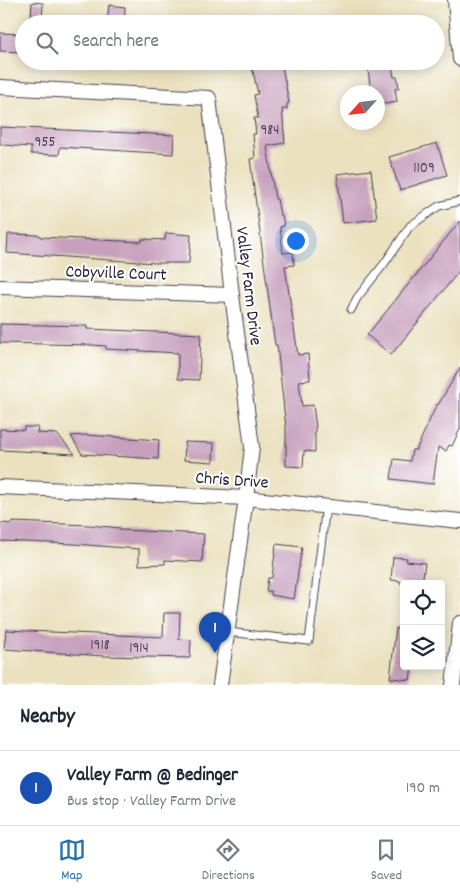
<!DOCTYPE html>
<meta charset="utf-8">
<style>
body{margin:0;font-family:Dekko,sans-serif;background:#f6f6f7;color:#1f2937}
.controls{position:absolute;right:15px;bottom:15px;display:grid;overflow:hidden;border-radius:5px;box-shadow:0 2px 12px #0003}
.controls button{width:45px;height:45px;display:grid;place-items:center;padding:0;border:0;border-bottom:1px solid #e0e1e3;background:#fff;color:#1f2937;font:25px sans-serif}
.compass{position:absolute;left:340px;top:85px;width:45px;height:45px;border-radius:50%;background:#fff;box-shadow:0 2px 12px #0003;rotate:243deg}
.you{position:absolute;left:295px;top:240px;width:18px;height:18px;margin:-12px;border:4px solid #fff;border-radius:50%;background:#1a73e8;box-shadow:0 0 0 8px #1a73e833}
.badge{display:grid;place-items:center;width:32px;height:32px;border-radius:50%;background:#1f6fb2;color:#fff;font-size:16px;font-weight:700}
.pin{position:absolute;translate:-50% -41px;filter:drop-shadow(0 1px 2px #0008)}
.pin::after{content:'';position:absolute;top:26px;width:18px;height:15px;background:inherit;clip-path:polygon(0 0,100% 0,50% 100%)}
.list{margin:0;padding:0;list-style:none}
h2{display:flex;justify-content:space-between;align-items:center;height:65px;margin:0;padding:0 20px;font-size:21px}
h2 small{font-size:16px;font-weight:400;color:#747a83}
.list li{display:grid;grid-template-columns:32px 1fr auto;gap:15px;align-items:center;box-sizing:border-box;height:75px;padding:0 20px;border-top:1px solid #e0e1e3}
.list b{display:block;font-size:19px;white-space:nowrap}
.list p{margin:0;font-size:16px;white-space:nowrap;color:#747a83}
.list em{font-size:16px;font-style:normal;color:#747a83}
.icon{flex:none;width:28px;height:28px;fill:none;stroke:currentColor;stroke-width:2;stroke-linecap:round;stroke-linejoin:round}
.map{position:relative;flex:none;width:460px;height:685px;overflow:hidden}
.search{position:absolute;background:#fff;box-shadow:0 2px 12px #0003;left:15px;right:15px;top:15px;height:55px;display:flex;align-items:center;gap:12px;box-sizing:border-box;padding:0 18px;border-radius:28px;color:#747a83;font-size:19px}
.sheet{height:140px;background:#fff}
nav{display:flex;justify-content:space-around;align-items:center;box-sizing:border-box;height:70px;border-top:1px solid #e0e1e3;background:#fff;font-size:14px;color:#747a83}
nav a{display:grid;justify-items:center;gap:2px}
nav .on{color:#1f6fb2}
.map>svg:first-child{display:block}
.building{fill:#c7a0bd}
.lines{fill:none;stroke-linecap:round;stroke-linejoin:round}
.service-casing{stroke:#403f4f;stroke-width:9}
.minor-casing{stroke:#403f4f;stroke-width:16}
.service{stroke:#fff;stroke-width:7}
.minor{stroke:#fff;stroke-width:14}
.labels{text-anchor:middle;stroke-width:4;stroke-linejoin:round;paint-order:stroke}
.number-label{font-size:15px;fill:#4b425c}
.street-label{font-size:18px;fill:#22223b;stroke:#fff}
</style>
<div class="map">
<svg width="460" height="685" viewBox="0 0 460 685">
<rect width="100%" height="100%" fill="#fff"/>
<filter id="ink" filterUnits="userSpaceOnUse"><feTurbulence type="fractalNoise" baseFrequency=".02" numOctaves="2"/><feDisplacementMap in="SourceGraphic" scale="10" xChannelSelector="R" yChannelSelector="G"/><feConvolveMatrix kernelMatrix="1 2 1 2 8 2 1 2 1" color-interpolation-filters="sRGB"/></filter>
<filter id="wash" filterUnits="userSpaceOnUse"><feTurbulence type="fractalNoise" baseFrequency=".0096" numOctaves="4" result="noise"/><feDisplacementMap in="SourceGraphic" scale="20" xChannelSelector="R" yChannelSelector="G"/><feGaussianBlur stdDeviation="1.12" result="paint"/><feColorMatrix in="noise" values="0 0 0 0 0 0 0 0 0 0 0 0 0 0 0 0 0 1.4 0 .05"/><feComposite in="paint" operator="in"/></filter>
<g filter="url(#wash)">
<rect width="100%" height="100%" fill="#ebe1bf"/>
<g id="blocks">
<!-- building -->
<g class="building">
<polygon points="32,2 43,3 42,21 31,20"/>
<polygon points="109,5 125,7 124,24 107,23"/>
<polygon points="0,33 22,34 21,52 0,51"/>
<polygon points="242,61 281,61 289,103 287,104 287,109 282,109 285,143 267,146 275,199 277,199 280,215 282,215 284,226 280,227 283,253 293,252 294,265 285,266 298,355 308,354 310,380 299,381 302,406 313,405 316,427 315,427 315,452 304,451 303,467 286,466 286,428 277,345 275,345 250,159 255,158 253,134 256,134 254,118 258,118 254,95 258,94 253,71"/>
<polygon points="367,61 391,61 394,77 397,77 399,88 395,89 397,102 378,105 378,92 371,92"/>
<polygon points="0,127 174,135 173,154 60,147 59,155 31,154 31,147 3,145 3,144 0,144"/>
<polygon points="437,143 447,175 400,190 389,157"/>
<polygon points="371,170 377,219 343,223 337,174"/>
<polygon points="460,221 460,270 391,355 367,335"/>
<polygon points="166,233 191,235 189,263 155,263 7,253 8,234 40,235 40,237 142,242 142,239 165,240"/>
<polygon points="0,324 87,326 87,329 201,334 199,380 178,379 178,353 106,349 106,346 92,345 0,343"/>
<polygon points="460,368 460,429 452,446 449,445 446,451 438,447 433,484 391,479 394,459 410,461 412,450 416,450 437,404 438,405"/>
<polygon points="24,427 38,427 37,433 57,434 75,454 0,450 0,429 24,430"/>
<polygon points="86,435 159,440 158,459 82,454 71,436"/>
<polygon points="185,442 214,443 213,462 184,460"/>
<polygon points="13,522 89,525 120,528 120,530 204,534 202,562 165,560 165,564 139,565 139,549 74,544 0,541 0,523 12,524"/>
<polygon points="276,544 302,547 294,599 271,595 271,591 266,591 268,578 272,578"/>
<polygon points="393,557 407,558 406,561 425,563 422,584 401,584 400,581 391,580"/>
<polygon points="164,613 180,613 179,639 191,640 190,658 103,656 4,649 6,630 163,637"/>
<polygon points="396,628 404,629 404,666 412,666 410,680 390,678"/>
</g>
</g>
</g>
<g filter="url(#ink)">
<use href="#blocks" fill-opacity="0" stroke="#403f4f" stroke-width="1"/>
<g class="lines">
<!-- service casing -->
<g class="service-casing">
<g id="service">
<polyline points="351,310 357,298 384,264 410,226 439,206 460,201"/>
<polyline points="227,632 309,641 326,506"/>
</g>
</g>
<!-- minor casing -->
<g class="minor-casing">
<g id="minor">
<polyline points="455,0 460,59"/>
<polyline points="0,87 209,98 232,295 252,447 246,498 220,685"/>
<polyline points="0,287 232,295"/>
<polyline points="0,487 246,498 460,521"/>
<polyline points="453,685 460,623"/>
</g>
</g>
<!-- service -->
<use href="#service" class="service"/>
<!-- minor -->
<use href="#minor" class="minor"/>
</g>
</g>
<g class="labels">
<!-- number labels -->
<g class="number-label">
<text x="270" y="134">984</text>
<text x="45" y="146">955</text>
<text x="424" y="172">1109</text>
<text x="100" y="649">1918</text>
<text x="139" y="652">1914</text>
</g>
<!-- street labels -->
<g class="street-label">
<text transform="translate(116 272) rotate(2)" y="6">Cobyville Court</text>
<text transform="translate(250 286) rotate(83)" y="6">Valley Farm Drive</text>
<text transform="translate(232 479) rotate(4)" y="6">Chris Drive</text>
</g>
</g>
</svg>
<div class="controls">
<button><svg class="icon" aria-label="locate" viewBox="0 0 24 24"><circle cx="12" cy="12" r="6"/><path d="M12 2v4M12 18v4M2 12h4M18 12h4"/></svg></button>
<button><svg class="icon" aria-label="layers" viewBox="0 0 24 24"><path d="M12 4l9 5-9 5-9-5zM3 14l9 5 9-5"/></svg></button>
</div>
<svg class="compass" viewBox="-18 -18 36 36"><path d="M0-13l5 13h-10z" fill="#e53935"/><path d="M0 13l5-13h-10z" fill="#747a83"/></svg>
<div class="you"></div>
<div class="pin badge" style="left:215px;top:653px;background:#1a4fb4">1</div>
<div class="search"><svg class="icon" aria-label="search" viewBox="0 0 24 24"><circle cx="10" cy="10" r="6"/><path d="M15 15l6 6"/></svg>Search here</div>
</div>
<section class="sheet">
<h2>Nearby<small></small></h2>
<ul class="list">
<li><span class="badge" style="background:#1a4fb4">1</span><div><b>Valley Farm @ Bedinger</b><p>Bus stop · Valley Farm Drive</p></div><em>190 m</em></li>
</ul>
</section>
<nav>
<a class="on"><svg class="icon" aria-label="map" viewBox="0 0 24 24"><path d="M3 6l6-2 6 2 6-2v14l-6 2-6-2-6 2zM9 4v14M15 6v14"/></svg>Map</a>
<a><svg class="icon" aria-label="directions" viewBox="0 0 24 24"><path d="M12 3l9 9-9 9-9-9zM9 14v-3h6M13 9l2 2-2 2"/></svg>Directions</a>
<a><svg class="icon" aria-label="saved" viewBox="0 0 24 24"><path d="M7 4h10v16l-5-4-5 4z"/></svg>Saved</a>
</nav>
